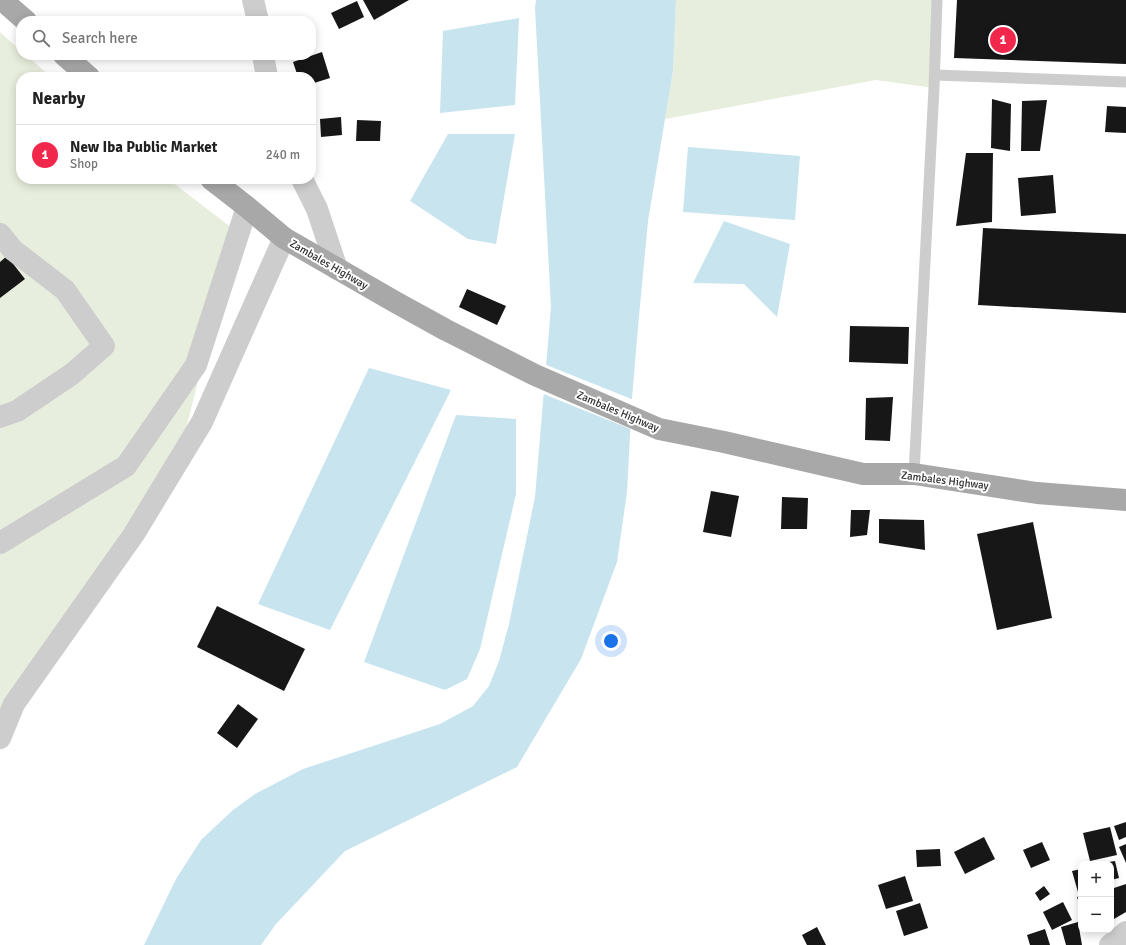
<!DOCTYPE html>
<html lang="en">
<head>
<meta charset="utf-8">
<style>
	body { margin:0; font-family:Signika,sans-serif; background:#f6f6f6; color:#222 }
	.controls { position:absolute; right:12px; bottom:12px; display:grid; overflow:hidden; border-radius:8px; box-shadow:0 2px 10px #0003 }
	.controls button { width:36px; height:36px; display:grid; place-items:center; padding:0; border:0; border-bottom:1px solid #e0e0e0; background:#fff; color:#222; font:20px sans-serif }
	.you { position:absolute; left:611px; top:641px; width:14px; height:14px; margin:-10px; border:3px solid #fff; border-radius:50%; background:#1a73e8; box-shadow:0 0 0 6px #1a73e833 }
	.badge { display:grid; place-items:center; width:26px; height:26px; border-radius:50%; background:#f1284c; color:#fff; font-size:13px; font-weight:700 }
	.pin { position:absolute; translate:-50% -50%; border:2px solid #fff; box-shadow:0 1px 4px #0006 }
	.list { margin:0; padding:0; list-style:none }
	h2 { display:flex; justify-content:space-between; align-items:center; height:52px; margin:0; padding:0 16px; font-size:17px }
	h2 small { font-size:13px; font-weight:400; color:#767676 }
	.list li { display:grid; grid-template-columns:26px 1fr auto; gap:12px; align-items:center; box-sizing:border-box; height:60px; padding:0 16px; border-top:1px solid #e0e0e0 }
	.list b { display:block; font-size:15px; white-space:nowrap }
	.list p { margin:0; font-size:13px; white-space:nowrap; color:#767676 }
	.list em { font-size:13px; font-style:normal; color:#767676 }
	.icon { flex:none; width:22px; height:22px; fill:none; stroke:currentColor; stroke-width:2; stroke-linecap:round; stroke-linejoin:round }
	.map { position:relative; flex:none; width:1126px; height:945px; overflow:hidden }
	.search { position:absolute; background:#fff; box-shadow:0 2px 10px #0003; left:16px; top:16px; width:300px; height:44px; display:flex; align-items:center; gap:10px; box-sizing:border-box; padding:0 14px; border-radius:16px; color:#767676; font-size:15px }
	.panel { position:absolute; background:#fff; box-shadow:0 2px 10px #0003; left:16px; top:72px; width:300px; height:112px; border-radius:16px }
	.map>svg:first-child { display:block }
	.green { fill:#e8eedd }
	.water { fill:#c8e4ee }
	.pier { fill:#fff }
	.building { fill:#171717 }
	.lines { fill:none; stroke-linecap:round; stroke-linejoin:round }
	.service { stroke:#cdcdcd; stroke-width:11 }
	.minor { stroke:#cdcdcd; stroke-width:22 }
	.tertiary { stroke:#cdcdcd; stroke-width:22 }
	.primary { stroke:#a8a8a8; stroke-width:22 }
	.labels { text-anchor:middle; stroke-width:4; stroke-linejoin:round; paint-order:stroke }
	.street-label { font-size:11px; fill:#303030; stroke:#fff }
</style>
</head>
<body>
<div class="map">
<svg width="1126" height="945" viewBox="0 0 1126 945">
	<rect width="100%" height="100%" fill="#fff"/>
	<path class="green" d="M676,0H937L934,88L876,80L665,119L673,71Z
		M0,32L21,51V55H26L51,77H21V179H168L236,231L184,437L0,720Z"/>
	<path class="water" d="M536,0H676L673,71L648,221L639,316L632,398L627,492L617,562L581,659L517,767L345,851L276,924L261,945H144L176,879L201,840L233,810L255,794L303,769L440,724L473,706L489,686L499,661L509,624L535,497L551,307L535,8Z
		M519,18L515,105L440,113L443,31Z
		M448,134H515L496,244L468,239L410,201Z
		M688,147L800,156L795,220L683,212Z
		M724,221L790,244L777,317L744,284L693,283Z
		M369,368L451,390L330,630L258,604Z
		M456,415L516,419V494L480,649L467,679L445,690L364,662Z"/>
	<path class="pier" d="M544,364L634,400L633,430L541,393Z"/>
	<path class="building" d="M363,0H409L374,20Z
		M957,0H1126V64L954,58Z
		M357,1L364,17L339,29L331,13Z
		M322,52L330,78L311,84V77H298L293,62Z
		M992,99L1011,104L1010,151L991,148Z
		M1047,100L1040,151H1021L1022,101Z
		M1107,106L1126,107V133L1105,132Z
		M341,117L342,135L321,137L320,119Z
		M357,120L381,121L380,141H356Z
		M966,153H993L992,222L956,226Z
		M1053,175L1056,213L1021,216L1018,178Z
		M983,228L1126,234V313L978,305Z
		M7,256L25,279L0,298V262Z
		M467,289L506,306L497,325L459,307Z
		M850,326L909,327L908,364L849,362Z
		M893,397L890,441L865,440L866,398Z
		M711,491L739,496L731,537L703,532Z
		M782,497L808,498L807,529H781Z
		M851,510H870L867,535L850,537Z
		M879,519L924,520L925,550L879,543Z
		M1033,522L1052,618L997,630L977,534Z
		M217,606L305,649L284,691L197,647Z
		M238,704L258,719L237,748L217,733Z
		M1126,822V837L1119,840L1114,826Z
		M1110,827L1117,855L1090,861L1083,833Z
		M984,837L995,859L965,874L954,852Z
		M1042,842L1050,860L1031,868L1023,850Z
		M1126,844V863L1119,847Z
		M940,849L941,866L917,867L916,850Z
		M1115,861L1119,878L1111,880V864L1103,863Z
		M1081,869V891L1078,892L1072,871Z
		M905,876L913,901L886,909L878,885Z
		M1126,884V912L1114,919L1111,910V889Z
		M1044,886L1050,894L1040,901L1035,893Z
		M1081,896V909L1077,897Z
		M1063,902L1072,920L1052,930L1043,912Z
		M920,903L928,928L904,936L896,911Z
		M1078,922L1082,945H1066L1061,927Z
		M817,927L826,945H807L802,935Z
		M1045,929L1050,945H1030L1027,935Z"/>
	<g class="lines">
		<path class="service" d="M935,75L1126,82
			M914,474L934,88L937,0"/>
		<path class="minor" d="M253,0L258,21
			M263,55L267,77
			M302,179L317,209L337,269
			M0,234L13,250L65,290L104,346L72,374L17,411L0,417
			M0,543L126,466L196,365L247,207
			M0,738L14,704L134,534L202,422L284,238"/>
		<path class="tertiary" d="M1110,945L1126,932"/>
		<path class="primary" d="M2,0L26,21
			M64,55L89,77
			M211,179L247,207L284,238L397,303L446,330L535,375L659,429L724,442L863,474H914L1037,493L1126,500"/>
	</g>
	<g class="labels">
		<g class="street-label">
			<text transform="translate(329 264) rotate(30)" y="4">Zambales Highway</text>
			<text transform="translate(618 411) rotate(23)" y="4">Zambales Highway</text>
			<text transform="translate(945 480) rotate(7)" y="4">Zambales Highway</text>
		</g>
	</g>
</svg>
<div class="controls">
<button>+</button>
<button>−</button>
</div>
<div class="you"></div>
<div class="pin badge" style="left:1003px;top:40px">1</div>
<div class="search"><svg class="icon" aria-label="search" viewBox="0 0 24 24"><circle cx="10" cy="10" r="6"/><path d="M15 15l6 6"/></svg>Search here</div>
<section class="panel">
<h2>Nearby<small></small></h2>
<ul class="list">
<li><span class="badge">1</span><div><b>New Iba Public Market</b><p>Shop</p></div><em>240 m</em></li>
</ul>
</section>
</div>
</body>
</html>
